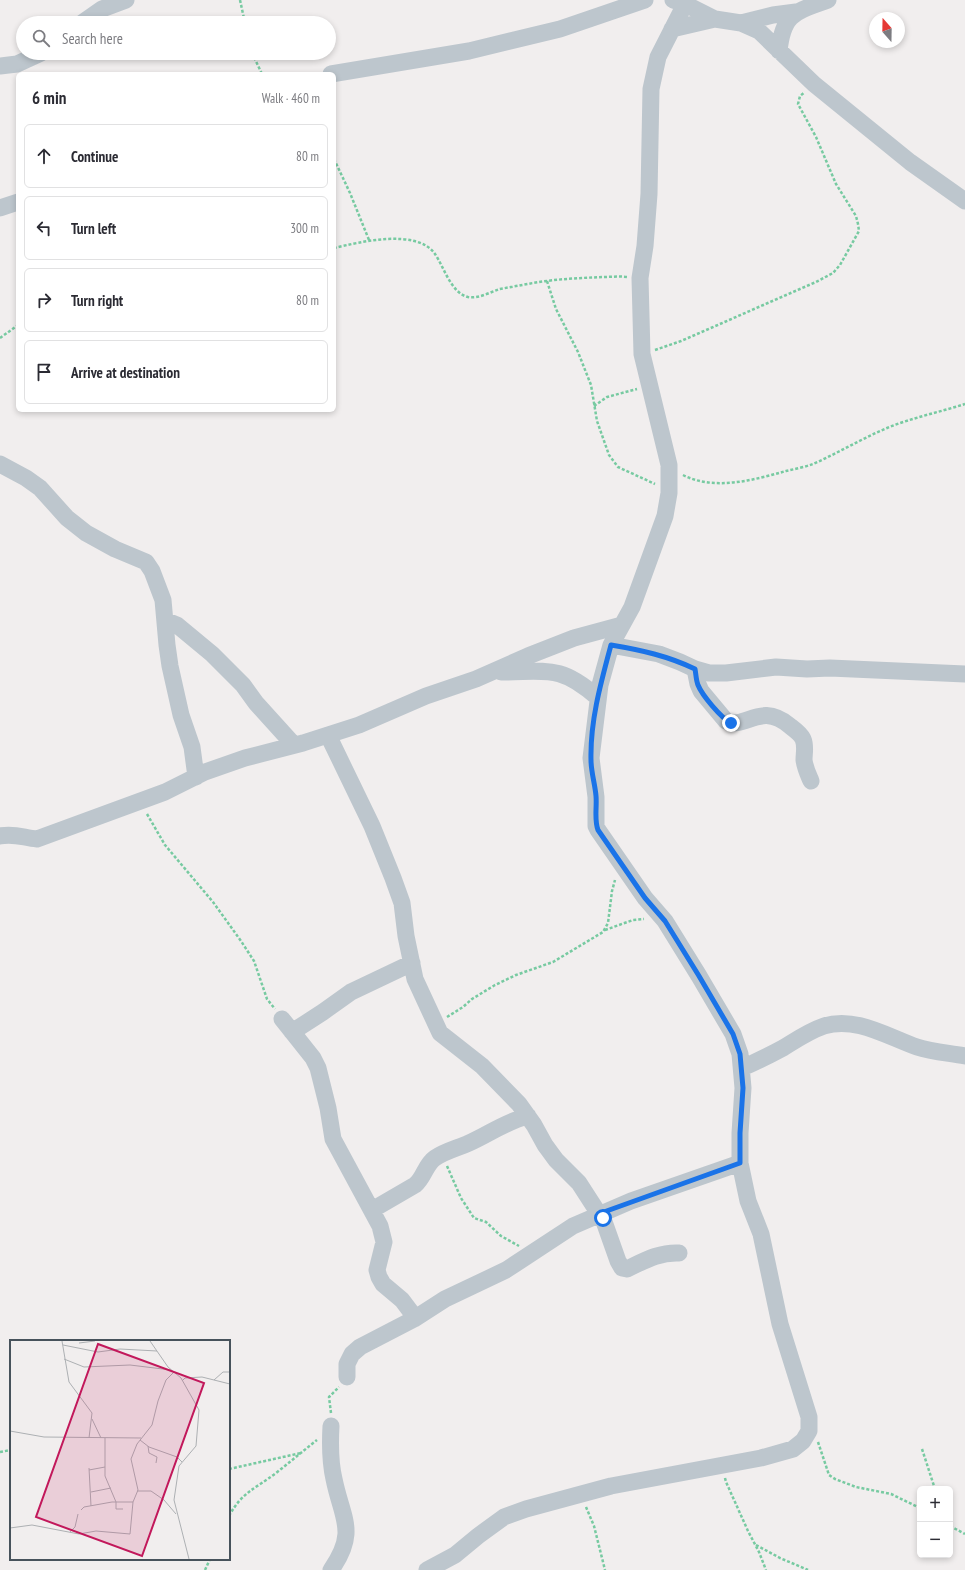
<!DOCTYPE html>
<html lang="en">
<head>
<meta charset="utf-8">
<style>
	body { margin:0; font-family:"PT Sans Narrow",sans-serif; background:#f2f2f3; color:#2b2b33 }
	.controls { position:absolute; right:12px; bottom:12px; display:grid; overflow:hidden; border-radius:6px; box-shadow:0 2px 6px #0003 }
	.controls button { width:36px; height:36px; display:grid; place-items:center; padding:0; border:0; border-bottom:1px solid #e1e1e2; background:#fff; color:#2b2b33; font:20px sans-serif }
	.compass { position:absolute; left:869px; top:12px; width:36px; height:36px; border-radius:50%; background:#fff; box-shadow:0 2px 6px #0003; rotate:340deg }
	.stop { position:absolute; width:12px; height:12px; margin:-9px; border:3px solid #1a73e8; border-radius:50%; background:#fff }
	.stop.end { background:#1a73e8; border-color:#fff; box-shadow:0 1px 4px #0008 }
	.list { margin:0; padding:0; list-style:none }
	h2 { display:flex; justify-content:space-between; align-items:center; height:52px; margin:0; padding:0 16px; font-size:17px }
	h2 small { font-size:13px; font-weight:400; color:#7c7c81 }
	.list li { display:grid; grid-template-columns:26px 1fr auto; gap:12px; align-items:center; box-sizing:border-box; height:64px; margin:0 8px 8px; padding:0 8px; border:1px solid #e1e1e2; border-radius:6px }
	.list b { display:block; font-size:15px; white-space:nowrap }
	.list em { font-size:13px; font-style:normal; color:#7c7c81 }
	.icon { flex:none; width:22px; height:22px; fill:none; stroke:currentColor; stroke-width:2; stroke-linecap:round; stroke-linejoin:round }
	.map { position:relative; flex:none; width:965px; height:1570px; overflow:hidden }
	.search { position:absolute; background:#fff; box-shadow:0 2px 6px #0003; left:16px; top:16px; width:320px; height:44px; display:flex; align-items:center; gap:10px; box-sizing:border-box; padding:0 14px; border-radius:22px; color:#7c7c81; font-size:15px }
	.panel { position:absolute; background:#fff; box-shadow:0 2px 6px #0003; left:16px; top:72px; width:320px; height:340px; border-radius:6px }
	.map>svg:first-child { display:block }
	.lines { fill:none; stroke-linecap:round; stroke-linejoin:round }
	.path { stroke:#77caa1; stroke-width:2.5; stroke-dasharray:3 2; stroke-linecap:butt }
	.minor { stroke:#bdc6cd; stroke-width:17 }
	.route { stroke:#1a73e8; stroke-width:5 }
	.inset-road { fill:none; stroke:#adb0b3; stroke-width:1 }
	.view { fill:#c2185b; fill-opacity:0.15; stroke:#c2185b; stroke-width:2 }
	.inset-edge { fill:none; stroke:#47525b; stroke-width:2 }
</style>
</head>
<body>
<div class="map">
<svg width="965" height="1570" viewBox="0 0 965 1570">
	<rect width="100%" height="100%" fill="#f1eeee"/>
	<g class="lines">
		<path class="path" d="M240,0L245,23
			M252,53L262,74
			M334,159L350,193L369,240
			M334,248C360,242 417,228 435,254C444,267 451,293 468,297C479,299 490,292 500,289C511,287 522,285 533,283C556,279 580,278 603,277C611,277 619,276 627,277
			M547,281L556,309L578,352L591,385L597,421L609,455L618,467L655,484
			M0,338L18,325
			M655,350L681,341L816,282L833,273L840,265L859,231L858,224L856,216L836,184L816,137L798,104L800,96L805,92
			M594,406L607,397L637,389
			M683,475C714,491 754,480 786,471C795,469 805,467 813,464C838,453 861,439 887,428C911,418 940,412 965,404
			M147,814L165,845L213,902L241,941L254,961L267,999L275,1009
			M605,930L633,920L644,919
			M447,1017L463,1007L472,999L495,985L516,975L553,962L603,932L608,923L612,891L615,880
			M447,1166L461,1198L474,1218L486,1222L501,1236L519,1246
			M331,1413L329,1397L339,1387
			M818,1442L829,1475L835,1479L856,1487L891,1494L920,1508
			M922,1449L935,1489
			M0,1452L11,1450
			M229,1469L301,1453
			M725,1478L726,1482L748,1531L759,1552L766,1570
			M586,1507L594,1526L605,1570
			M229,1516C242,1492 255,1489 276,1473C290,1462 303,1451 317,1440
			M950,1526L965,1534
			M756,1545L780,1558L808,1570
			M205,1570L210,1559"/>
		<path class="minor" d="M673,0L685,4L715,19L741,23L759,31L814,84L910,162L965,201
			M82,23L102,9L126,0
			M741,23L773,15L796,12
			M672,29L715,19
			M779,51C783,13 795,12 828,0
			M0,66L17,64L41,53
			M331,74L469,51L560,29L645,0
			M0,208L18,202
			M0,464L26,478L40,488L67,518L86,533L115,549L146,562L152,571L163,600L167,645L170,666L181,715L192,747L196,777
			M165,620L177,625L212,654L243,685L256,703L294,745
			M611,645L659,654L680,662L695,669L709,673H726L776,667L807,669L830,668L965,674
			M695,669L698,684L701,691L726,721C746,730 760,701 790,726C794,729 801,734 803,739C806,746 804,753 804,760C805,768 808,774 811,781
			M501,672C546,672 560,664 597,697
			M328,735L372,826L393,878L402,903L406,936L415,979L440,1033L482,1066L519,1104L534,1125L545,1145L556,1160L579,1183L599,1214
			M0,836C15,833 24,838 37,839L165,792L205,772L245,758L303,743L359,725L426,696L476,679L528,656L574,638L622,625
			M282,1019L313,1058L318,1068L328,1108L333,1139L380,1226L384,1242L377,1270L379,1277L383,1284L402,1300L411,1312L414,1319
			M292,1032L323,1012L351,992L412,963
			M742,1068C756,1062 770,1055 783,1048C796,1040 809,1031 824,1026C856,1016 888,1037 917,1047C932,1052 949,1053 965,1056
			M372,1210L415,1185C424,1178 425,1165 435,1158C445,1151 458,1148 469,1143C489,1134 507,1121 528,1116
			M601,1213L618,1261L622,1268L627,1269C644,1261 659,1252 679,1253
			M347,1377V1364L352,1354L360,1347L414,1319L445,1299L506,1270L573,1226L631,1201L740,1163
			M331,1570C358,1531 342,1519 334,1479C330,1462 330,1444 331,1426
			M427,1570L455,1555L478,1536L504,1517L526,1509L611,1486L761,1458L793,1449L803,1441L809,1431V1417L780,1324L761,1234L748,1201L740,1163V1133L743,1088L740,1054L733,1034L699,976L665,921L645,898L598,830L596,826V797L591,758L600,685L611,645L632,607L665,516L669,493V465L642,354L640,278L645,246L649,194L651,89L658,57L685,4"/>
	</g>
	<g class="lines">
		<path class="route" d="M603,1218L601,1213L740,1163V1133L743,1088L740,1054L733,1034L699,976L665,921L645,898L598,830C594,820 597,807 596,796C595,784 591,772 591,760C590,721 601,682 611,645C641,650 668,656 695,669C696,674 696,680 698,685C702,695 721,718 731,723"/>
	</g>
	<g transform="translate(10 1340)">
		<rect width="220" height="220" fill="#f1eeee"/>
		<path class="inset-road" d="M52,1L59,42L82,73L79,98M140,1L158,27L171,38L189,70L186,106L169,126L164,160L179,219M69,3L85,1M53,5L88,12L110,9L147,11M54,19L74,27L120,25L161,30M204,40L213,32H220M172,41L175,38L192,37L220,44M82,79L91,98M0,91L34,97L131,98M95,98V136L106,162M130,100L139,107L167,117L172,122M138,106L139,113L147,117L146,123M79,128L81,166M79,130L95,127M127,151H141L154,160L166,174M81,152L101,148M106,162V169H113M71,170L74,167L102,162H123M0,188L22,185L69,194L86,191L120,194L123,162L128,150L121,119L127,104L142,85L148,61L156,40L164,32M60,192L65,187L68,174"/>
		<path class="view" d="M88,4L194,43L132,216L26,177Z"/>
		<rect width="220" height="220" class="inset-edge"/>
	</g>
</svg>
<div class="controls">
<button>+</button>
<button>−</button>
</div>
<svg class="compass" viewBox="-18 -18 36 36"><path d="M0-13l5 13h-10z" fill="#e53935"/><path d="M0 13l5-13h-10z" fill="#7c7c81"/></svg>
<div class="stop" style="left:603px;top:1218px"></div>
<div class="stop end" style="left:731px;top:723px"></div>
<div class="search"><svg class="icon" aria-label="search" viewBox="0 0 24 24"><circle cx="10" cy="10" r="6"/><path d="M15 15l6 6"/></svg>Search here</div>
<section class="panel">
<h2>6 min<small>Walk · 460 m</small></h2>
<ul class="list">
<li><svg class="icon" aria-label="ahead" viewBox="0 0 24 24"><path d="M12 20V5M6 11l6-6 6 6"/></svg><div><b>Continue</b></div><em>80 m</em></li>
<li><svg class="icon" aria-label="left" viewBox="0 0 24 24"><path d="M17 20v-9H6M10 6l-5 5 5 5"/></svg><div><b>Turn left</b></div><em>300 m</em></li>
<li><svg class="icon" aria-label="right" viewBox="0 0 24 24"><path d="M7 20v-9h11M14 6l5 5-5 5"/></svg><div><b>Turn right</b></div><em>80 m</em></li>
<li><svg class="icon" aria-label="arrive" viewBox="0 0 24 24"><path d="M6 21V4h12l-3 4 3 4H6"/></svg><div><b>Arrive at destination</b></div></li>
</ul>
</section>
</div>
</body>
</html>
